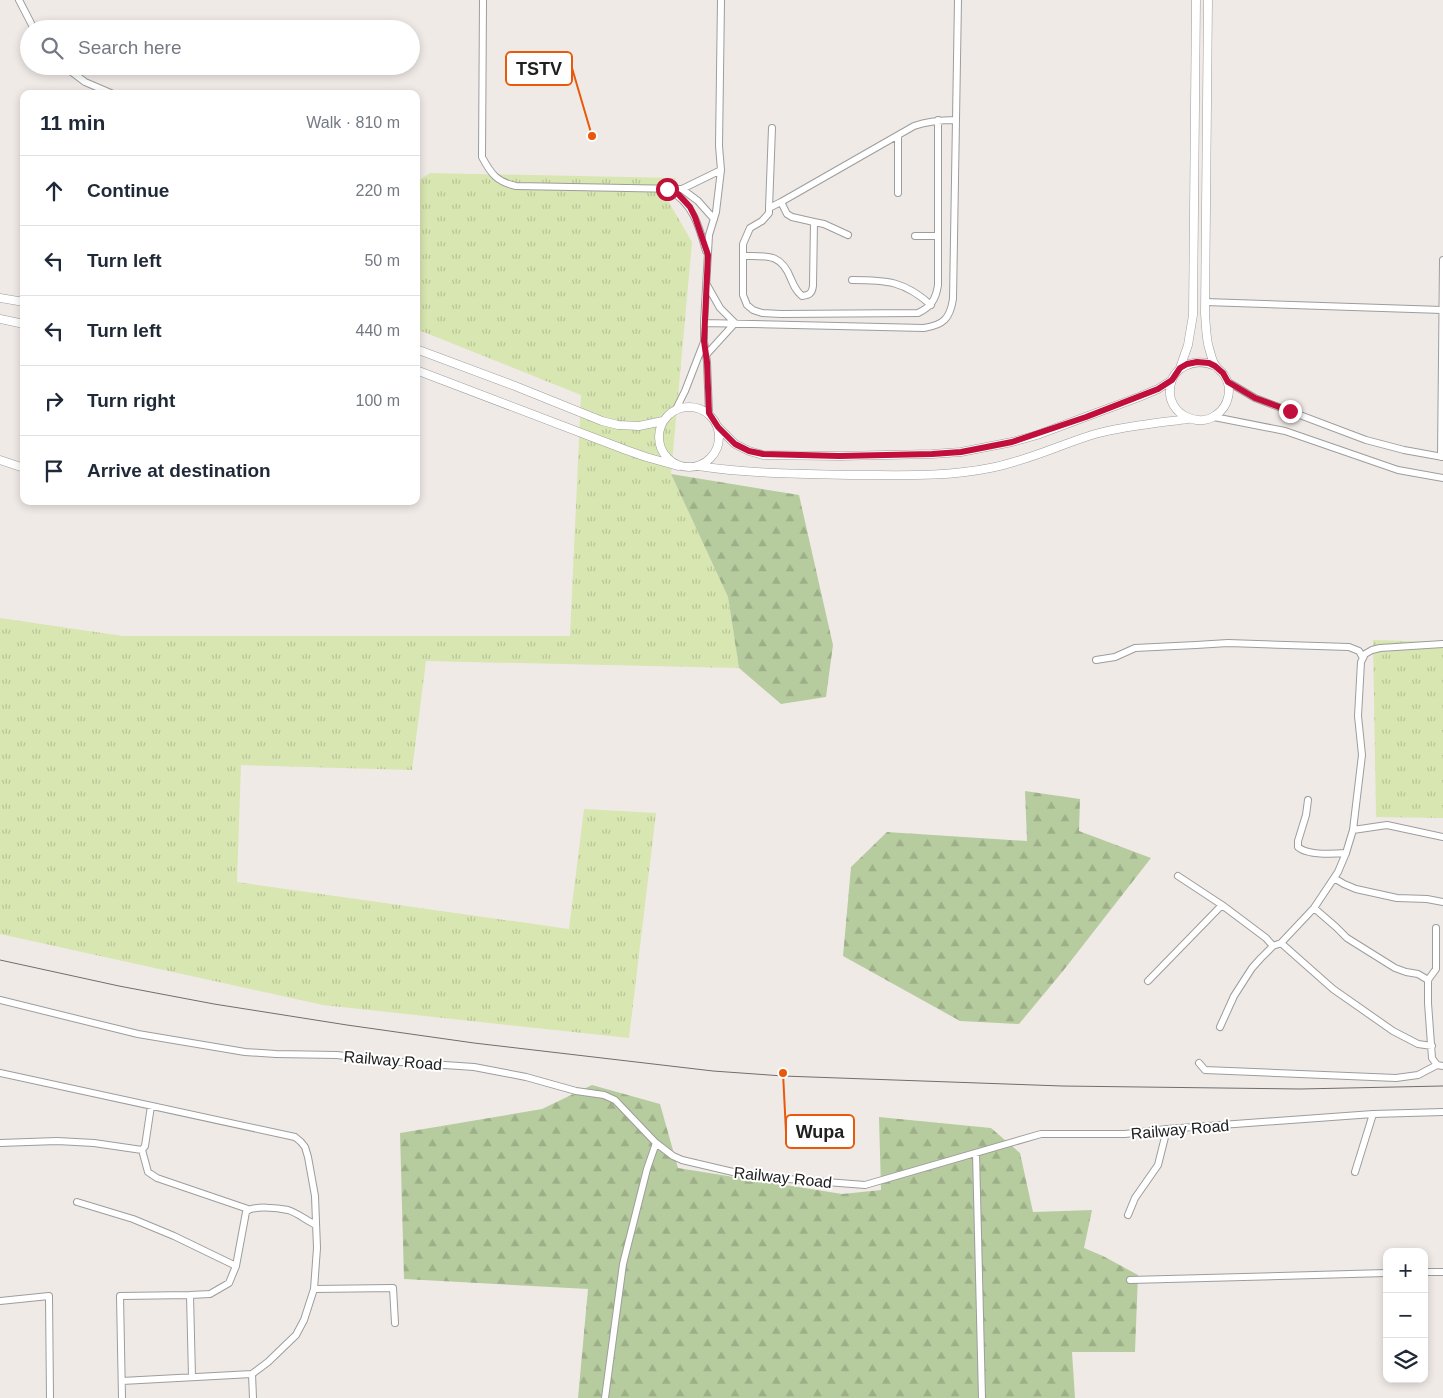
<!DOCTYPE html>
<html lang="en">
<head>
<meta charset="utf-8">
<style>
	body { margin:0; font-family:Helvetica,sans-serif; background:#f6f6f7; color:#1f2937 }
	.controls { position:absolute; right:15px; bottom:15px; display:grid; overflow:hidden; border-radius:10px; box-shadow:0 2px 8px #0003 }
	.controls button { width:45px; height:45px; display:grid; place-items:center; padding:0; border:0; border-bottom:1px solid #e0e1e3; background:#fff; color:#1f2937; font:25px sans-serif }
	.stop { position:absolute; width:15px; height:15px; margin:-11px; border:4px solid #c10e3b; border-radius:50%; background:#fff }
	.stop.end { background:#c10e3b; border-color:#fff; box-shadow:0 1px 5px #0008 }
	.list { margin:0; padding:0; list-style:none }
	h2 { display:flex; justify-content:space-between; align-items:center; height:65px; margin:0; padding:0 20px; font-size:21px }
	h2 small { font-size:16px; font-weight:400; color:#747a83 }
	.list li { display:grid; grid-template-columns:32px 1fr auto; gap:15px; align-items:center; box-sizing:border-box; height:70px; padding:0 20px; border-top:1px solid #e0e1e3 }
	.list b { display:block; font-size:19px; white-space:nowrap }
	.list em { font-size:16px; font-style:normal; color:#747a83 }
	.icon { flex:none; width:28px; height:28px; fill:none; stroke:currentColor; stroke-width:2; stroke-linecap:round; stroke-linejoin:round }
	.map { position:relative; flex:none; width:1443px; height:1398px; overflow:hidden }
	.search { position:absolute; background:#fff; box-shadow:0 2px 8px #0003; left:20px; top:20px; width:400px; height:55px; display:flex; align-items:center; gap:12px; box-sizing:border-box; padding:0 18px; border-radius:28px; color:#747a83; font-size:19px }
	.panel { position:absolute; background:#fff; box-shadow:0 2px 8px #0003; left:20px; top:90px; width:400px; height:415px; border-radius:10px }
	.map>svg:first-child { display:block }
	.grass { fill:url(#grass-tufts) }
	.forest { fill:url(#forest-firs) }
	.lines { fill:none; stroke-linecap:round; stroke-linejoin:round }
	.minor-casing { stroke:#9d9d9d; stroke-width:8 }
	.tertiary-casing { stroke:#9d9d9d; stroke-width:9 }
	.minor { stroke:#fff; stroke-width:6 }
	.tertiary { stroke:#fff; stroke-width:8 }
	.tram { stroke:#6e6e6e; stroke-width:1 }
	.route { stroke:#c10e3b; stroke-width:6 }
	.labels { text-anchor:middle; stroke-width:4; stroke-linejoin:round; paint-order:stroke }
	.street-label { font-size:16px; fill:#202020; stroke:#fff }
	.leader { fill:none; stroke:#e8590c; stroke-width:2 }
	.callout-dot { fill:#e8590c; stroke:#fff; stroke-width:2 }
	.callout { fill:#fff; stroke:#e8590c; stroke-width:2 }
	.callout-label { font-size:18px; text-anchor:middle; font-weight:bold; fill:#202020 }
</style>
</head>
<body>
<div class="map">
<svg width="1443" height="1398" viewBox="0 0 1443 1398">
	<defs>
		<pattern id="grass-tufts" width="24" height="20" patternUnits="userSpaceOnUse" patternTransform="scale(1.25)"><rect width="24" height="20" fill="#d8e6b1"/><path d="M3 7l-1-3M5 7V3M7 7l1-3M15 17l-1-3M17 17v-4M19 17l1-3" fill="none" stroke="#b9c598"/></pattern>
		<pattern id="forest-firs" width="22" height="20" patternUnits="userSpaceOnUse" patternTransform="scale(1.25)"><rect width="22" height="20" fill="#b7cc9e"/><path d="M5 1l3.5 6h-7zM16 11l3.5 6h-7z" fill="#9daf88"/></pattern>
	</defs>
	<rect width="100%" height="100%" fill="#f0eae7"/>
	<path class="grass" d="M430,173L676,178L667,199L692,242L671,474L728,597L739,668L426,661L412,770L241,765L237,882L569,929L584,809L656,813L629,1038L323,1005L0,934V618L123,636H570L581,395L416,329V182Z
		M1373,640L1443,642V818L1376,817Z"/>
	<path class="forest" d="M671,474L799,495L833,645L826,697L781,704L739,668L728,597Z
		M1025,791L1080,799L1079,831L1151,858L1063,971L1019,1024L960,1021L843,956L851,867L887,832L1027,841Z
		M592,1085L660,1104L678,1168L842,1194L881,1190L879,1117L991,1128L1020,1153L1033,1212L1092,1210L1084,1248L1103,1256L1138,1275L1135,1352H1072L1075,1398H578L588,1289L404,1279L400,1133L542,1109Z"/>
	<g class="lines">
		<g class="minor-casing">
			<path id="minor" d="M19,0L34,29
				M483,0L482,157C491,174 497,182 516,186L682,189L721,170
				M64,66L85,82L113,94
				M938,120V285C936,299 931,307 918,313L781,314L762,313L753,310L747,305L743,295V244L750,228L762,221L769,213V208L781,202L914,126C928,121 941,120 956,120
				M898,136V193
				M682,189L698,201L714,219
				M669,190C693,203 699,226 706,251
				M781,202L787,214L792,217L814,222
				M769,208L772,128
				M915,236H938
				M743,256C767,256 781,253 791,279C794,286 796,291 802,296C809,295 812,294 813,286L814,222L824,224L848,235
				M852,280C887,280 904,281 931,305
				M1205,302L1442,310
				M704,323L924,328C944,325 950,318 953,299L958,0
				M706,355L735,323L720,308L707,285
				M1228,382L1255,398L1366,440L1404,450L1443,457
				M676,409L685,391L704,342
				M709,413L707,362L704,341V323L709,235L716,212L721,170L719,146L721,0
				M1214,417L1285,431L1398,470L1443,478
				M1441,457L1443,260
				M1096,660L1115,657L1135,648L1196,645L1228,643L1349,647L1359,651L1363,658
				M1308,800L1306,815L1298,841V847C1308,856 1334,854 1346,853
				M1353,830L1387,825L1443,837
				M1178,876L1222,905L1266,938L1273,946
				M1334,878L1344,884L1356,889L1397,898L1427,899L1443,902
				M1314,908L1336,927L1347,938L1395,968L1406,972L1418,974L1428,980
				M1436,928V969L1428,980V1003L1432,1058L1437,1065
				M1281,943L1333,989L1393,1031L1418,1044L1432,1046
				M1148,981L1222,905
				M0,1000L138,1034L245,1052L276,1054L337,1055L386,1061L474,1067L526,1077L576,1091L604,1095L615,1100L656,1143L673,1156L682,1160L750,1176L865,1185L1041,1134H1125L1167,1129L1373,1114L1443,1112
				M1220,1027L1234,996L1252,968L1261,958L1273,946L1281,943L1314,908L1338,872L1346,853L1353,830L1362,755L1358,716L1361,662L1365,654L1372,650L1380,648L1443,644
				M1199,1063L1205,1070L1396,1078L1418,1075L1437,1065L1443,1066
				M0,1073L295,1137L301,1142L305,1147L308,1157L315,1196L317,1248L314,1289L304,1320L296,1335L268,1362L252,1374L253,1398
				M151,1106L145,1146L142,1150L148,1172L157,1178L248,1209
				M0,1143L57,1141L94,1143L142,1150
				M976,1153L982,1398
				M1355,1172L1373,1114
				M77,1202L133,1219L174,1236L236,1266
				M1128,1215L1135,1198L1158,1165L1167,1129
				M1424,1272H1443
				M1130,1280L1387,1273
				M314,1289L393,1288L395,1323
				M190,1295L192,1377
				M0,1301L49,1296L50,1398
				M122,1381L252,1374
				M122,1398L120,1296L190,1295L210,1294L229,1283L236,1266L246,1212C252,1205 279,1208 288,1210C298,1213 307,1221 316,1225
				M605,1398L623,1264L647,1169L656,1143"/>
		</g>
		<g class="tertiary-casing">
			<path id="tertiary" d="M1208,0L1205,314C1206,325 1206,338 1209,348C1211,354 1212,362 1216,366C1218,370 1222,371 1224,375C1233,388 1229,406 1216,415C1198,429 1168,413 1170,390C1171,366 1196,357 1215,366
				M0,298L24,302
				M0,319L24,324
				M416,349L515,386L602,421L618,425L639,426L663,421
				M1180,368L1188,345L1193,315L1196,0
				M416,370L626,450L646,457L678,466
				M659 437a30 30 0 1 1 60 0a30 30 0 1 1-60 0Z
				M718,427L735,444L749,451L763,455L839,456L932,454L961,452L1012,442L1037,435L1139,397L1158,389L1172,380
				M0,460L24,468
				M698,466C751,474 804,474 857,475C902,475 946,477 990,468C1027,461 1059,445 1095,434C1125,426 1157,423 1188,419"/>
		</g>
		<use href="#minor" class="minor"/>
		<use href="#tertiary" class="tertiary"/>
		<path class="tram" d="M0,960L119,986L214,1004L347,1025L474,1043L713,1071L783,1076L1062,1086L1300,1089L1443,1086"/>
	</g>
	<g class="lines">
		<path class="route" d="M667,189L678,194L690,207L695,217L708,255L704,341L707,362L709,413L718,427L735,444L749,451L763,454L839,456L932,454L961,452L1012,442L1086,417L1158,389L1172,380L1180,368L1187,364L1197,362L1209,363L1215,366L1223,373L1228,382L1255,398L1290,411"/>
	</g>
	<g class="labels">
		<g class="street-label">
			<text transform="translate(393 1060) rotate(5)" y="6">Railway Road</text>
			<text transform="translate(1180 1129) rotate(-5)" y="6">Railway Road</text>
			<text transform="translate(783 1177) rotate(6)" y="6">Railway Road</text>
		</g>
	</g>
	<path class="leader" d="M592 136L572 68M783 1073L786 1132"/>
	<g class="callout-dot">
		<circle cx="592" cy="136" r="5"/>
		<circle cx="783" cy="1073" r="5"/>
	</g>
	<g class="callout">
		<rect x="506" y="52" width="66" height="33" rx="5"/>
		<rect x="786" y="1115" width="68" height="33" rx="5"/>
	</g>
	<g class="callout-label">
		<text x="539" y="75">TSTV</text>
		<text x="820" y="1138">Wupa</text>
	</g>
</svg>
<div class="controls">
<button>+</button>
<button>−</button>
<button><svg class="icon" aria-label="layers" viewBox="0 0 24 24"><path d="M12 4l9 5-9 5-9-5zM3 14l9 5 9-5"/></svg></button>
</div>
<div class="stop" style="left:667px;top:189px"></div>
<div class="stop end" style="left:1290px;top:411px"></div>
<div class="search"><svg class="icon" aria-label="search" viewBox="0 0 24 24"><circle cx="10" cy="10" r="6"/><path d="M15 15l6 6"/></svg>Search here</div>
<section class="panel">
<h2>11 min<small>Walk · 810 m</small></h2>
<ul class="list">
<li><svg class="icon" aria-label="ahead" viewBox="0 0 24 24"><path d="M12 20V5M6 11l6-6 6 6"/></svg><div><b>Continue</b></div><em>220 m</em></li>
<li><svg class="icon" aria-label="left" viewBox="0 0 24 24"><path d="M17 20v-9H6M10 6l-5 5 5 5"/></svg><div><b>Turn left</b></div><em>50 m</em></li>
<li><svg class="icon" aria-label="left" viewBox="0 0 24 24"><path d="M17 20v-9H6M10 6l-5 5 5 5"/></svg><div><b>Turn left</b></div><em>440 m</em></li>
<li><svg class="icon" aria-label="right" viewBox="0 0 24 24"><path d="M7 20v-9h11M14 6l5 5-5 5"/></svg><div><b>Turn right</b></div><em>100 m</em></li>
<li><svg class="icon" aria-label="arrive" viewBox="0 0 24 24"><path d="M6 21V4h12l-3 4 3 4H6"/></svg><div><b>Arrive at destination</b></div></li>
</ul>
</section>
</div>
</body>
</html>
